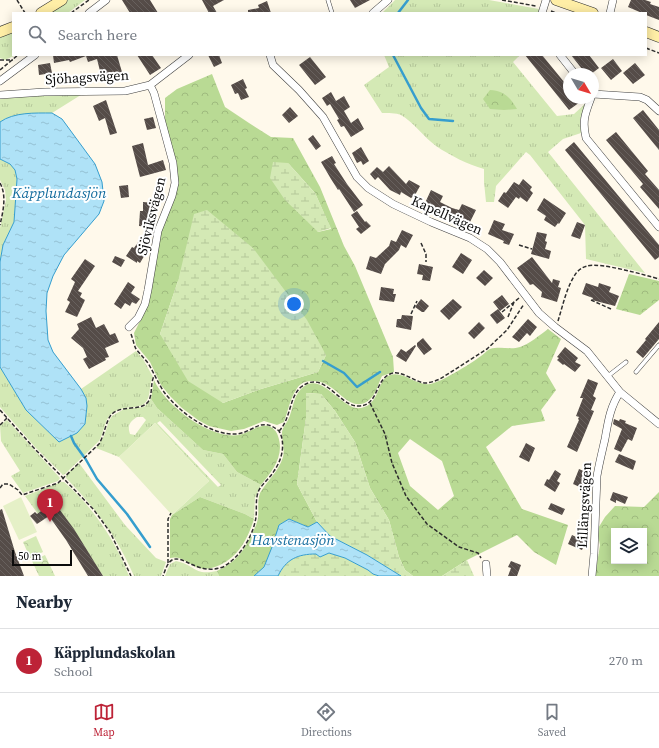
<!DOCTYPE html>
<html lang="en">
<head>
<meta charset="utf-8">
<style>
	body { margin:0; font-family:"Source Serif 4",serif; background:#f2f2f3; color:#1f2937 }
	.controls { position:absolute; right:12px; bottom:12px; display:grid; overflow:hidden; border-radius:0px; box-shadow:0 2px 10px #0003 }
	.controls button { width:36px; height:36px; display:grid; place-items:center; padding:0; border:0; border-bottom:1px solid #e0e1e3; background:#fff; color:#1f2937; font:20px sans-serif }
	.compass { position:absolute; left:563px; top:68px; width:36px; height:36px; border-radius:50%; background:#fff; box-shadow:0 2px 10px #0003; rotate:128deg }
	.scale { position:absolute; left:12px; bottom:10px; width:60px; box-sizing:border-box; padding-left:4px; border:2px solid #0c0c0c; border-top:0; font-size:11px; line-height:14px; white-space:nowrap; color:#0c0c0c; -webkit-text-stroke:3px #fff; paint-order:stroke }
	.you { position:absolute; left:294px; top:304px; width:14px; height:14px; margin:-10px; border:3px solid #fff; border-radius:50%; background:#1a73e8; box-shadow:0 0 0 6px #1a73e833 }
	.badge { display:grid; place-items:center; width:26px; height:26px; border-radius:50%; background:#bd2337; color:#fff; font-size:13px; font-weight:700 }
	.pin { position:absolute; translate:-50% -33px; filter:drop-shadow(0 1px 2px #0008) }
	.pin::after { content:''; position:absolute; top:21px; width:14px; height:12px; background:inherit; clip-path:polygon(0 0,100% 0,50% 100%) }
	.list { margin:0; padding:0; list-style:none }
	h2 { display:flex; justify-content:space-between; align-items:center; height:52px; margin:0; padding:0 16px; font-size:17px }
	h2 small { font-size:13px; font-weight:400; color:#747a83 }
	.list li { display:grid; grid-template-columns:26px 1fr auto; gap:12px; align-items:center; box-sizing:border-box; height:64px; padding:0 16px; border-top:1px solid #e0e1e3 }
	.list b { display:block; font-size:15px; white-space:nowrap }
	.list p { margin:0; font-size:13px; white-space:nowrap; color:#747a83 }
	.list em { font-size:13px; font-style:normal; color:#747a83 }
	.icon { flex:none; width:22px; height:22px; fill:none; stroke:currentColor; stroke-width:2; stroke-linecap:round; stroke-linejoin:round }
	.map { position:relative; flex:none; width:659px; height:576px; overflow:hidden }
	.search { position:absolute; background:#fff; box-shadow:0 2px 10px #0003; left:12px; right:12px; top:12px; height:44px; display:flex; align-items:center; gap:10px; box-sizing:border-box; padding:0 14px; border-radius:0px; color:#747a83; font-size:15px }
	.sheet { height:116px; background:#fff }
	nav { display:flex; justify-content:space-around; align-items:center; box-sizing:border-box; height:56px; border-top:1px solid #e0e1e3; background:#fff; font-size:11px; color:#747a83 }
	nav a { display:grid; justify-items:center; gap:2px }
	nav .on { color:#bd2337 }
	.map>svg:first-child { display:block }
	.grass { fill:url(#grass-tufts); fill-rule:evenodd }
	.forest { fill:url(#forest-crowns); fill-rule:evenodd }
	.wetland { fill:url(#wetland-marsh) }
	.park { fill:url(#park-crowns) }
	.pitch { fill:#e5f0c7 }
	.water { fill:url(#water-ripples); stroke:#369ece }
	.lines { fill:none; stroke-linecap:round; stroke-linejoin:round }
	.stream { stroke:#369ece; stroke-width:2.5 }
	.building { fill:url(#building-back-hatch) }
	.lane-casing { stroke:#3f3f3f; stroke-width:4.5 }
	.street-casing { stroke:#3f3f3f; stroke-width:8 }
	.secondary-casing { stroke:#2e2e2e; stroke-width:11 }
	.path { stroke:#2e2e2e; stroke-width:1.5; stroke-dasharray:4 2; stroke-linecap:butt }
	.lane { stroke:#fff; stroke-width:3.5 }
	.street { stroke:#fff; stroke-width:7 }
	.secondary { stroke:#ffeea6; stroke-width:10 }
	.labels { text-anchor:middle; stroke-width:4; stroke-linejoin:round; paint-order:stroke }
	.street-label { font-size:14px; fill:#0c0c0c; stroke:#fff }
	.water-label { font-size:15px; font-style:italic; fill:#156d9e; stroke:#fff }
</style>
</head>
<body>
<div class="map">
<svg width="659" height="576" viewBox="0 0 659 576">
	<defs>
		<pattern id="grass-tufts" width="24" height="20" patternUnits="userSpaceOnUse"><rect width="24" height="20" fill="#d4e9b5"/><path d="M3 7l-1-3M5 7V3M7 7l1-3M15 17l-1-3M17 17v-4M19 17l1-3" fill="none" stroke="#b5c79a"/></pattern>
		<pattern id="forest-crowns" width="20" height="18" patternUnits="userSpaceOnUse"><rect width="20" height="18" fill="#b9da94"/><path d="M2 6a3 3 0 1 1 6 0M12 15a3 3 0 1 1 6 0" fill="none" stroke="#9eba7e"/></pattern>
		<pattern id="wetland-marsh" width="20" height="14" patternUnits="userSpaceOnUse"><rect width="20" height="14" fill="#d4e9b5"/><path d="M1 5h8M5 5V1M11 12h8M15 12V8" fill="none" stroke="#b5c79a"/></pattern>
		<pattern id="park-crowns" width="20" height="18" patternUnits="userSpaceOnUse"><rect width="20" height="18" fill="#d4e9b5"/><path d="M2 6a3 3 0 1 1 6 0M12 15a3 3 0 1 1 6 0" fill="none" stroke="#b5c79a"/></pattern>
		<pattern id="water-ripples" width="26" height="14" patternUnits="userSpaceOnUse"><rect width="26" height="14" fill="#afe2f7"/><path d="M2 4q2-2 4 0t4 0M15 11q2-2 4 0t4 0" fill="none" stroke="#95c1d3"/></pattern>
		<pattern id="building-back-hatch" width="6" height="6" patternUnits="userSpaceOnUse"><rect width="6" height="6" fill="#554c48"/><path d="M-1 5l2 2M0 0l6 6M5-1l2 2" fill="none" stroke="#68615e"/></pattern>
	</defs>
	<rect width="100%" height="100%" fill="#fff9eb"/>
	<path class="grass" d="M68,0H85L68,13H48Z
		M395,0H489L539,9V13H382Z
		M13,31V55H16L5,60L0,58V36Z
		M384,55H520L513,62L557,116L574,114L586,103L580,120L581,133L563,139L548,152L645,273L586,259L585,225L530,155L526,152L496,186L494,202H486L484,182V169C467,164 451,156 436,146C425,138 412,121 401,115C396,113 388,113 382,113L364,85L389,67Z
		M84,93L52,113H37L5,119L0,122V99L49,94Z
		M0,159L10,164L15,170L17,179L14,222L3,245L0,262V228L6,200L5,190L0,180Z
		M136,351L143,359L153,377C148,385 152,396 145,403C138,410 121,404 110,415C104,422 104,433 99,441L65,474L63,475L35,447L0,407V367L26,410L59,442L85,424C87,409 89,403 81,389Z
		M151,399L157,408L203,450L223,454L237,472L261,485L255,498L254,519L245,514L200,497L172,515L209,481L155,423L119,457L96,448L104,436L109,421L112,416L124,409L144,407ZM137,417H143L146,420L135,435L130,434C127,425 130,422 137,417ZM160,421L221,485L218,487L157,423Z
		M7,420L60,478L58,481L23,493L11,476L20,471L1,441L0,425Z
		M79,463L125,525L156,558L166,562L161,576H134C116,535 97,510 66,478V475Z
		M61,482H64C93,507 115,540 129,576H103L54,502L38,514L25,496Z
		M176,561C196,565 193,576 217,571L219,576H165L170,564Z"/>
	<path class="forest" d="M212,74L225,107L249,123L271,137L293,138L320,187L344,246L355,266L393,357L394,372L382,376C378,384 376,395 369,400C354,413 341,393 329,386C324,382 318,381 311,381C305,381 299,384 296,390C290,399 288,411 284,422L277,425L264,421L244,429L231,431L209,426L198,420L182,408L170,396L161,385L150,362L136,345L134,333L144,313L162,228L176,191L165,126V98L177,89ZM288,163L315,193L331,229L318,232ZM178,281L326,355L318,372L261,389L223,403L160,334Z
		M490,90C503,90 511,98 517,109L504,110L490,109L483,99Z
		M629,274L659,281V300L640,315L616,309Z
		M548,329L561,339L546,373L556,390L541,410L545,421L512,426L486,447L522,509L568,525L556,565L534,552L517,535L467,560L442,576H413L405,570L399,557L389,520L370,488L355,442L335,411L321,394L306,393V418L297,484L317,522L308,527L289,519L279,525C275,539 269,569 254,576C249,576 226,576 219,576L217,571C235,562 242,554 251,536C254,530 257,524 258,518C259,509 257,501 260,493C267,481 279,471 283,457C285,449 282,441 282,433C282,428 286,424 288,420C293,410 293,397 301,389C321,368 341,411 361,408C381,404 376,380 390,375C404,371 416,386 430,384C442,382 470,364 481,356C484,354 487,350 490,349C500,346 511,350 520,347C528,345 541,334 548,329ZM410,439L442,461L454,496L438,510L410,486L398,453Z
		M154,380C165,405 210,440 239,435C248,433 259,424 268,426C273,427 277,432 278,436C285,456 272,471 261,485L237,472L223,454L203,450L157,408L151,399Z
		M659,492V576H595L600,545L597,530L605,517L615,506L644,507ZM614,531H644V561H614Z
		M200,497L245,514L254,519C248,538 239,556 220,565C213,568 206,570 199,568C188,564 182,555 170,558V519L172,515Z"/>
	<path class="wetland" d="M273,162L288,163L315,193L331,228L318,232L285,200L270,178Z
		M207,210L253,248L307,320L326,355L318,372L261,389L223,403L188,381L160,334L178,281L194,214Z
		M306,393L321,394L335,411L355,442L370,488L389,520L399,557L405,570L413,576H401L367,555L330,536L317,522L297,484L306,418Z
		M329,553L345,558L368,570L373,574L379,576H278C286,559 298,554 316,554L320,557Z
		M467,560L474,576H442Z"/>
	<path class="park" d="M36,536L43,552L30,558L23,542Z
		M45,555L55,576H39L32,561Z"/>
	<path class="pitch" d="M155,423L209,481L172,515L119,457Z
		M21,497L37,532L19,540L3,506Z"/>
	<path class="water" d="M52,113L62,119L95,164L102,182L104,201L99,214L64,255L53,276L47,293L46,311L48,340L53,352L81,389L86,398L87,406L85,424L77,433L59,442L26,410L0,367V262L3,245L14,222L17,179L15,170L10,164L0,159V122C14,112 35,113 52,113Z
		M289,519L308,527L317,522L330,536L367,555L401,576H379L373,574L368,570L345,558L329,553L320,557L316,554C298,554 286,559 278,576H254L264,567L272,547L279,525Z"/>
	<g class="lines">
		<path class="stream" d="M398,13L408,0
			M393,55L421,108L429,119L453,121
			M323,361L344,373L357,387L380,372
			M71,436L74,443L84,457
			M85,458L97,479L127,514L150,547"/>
	</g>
	<path class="building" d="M122,0H150L158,13H130Z
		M202,0H224L213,6L217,13H209Z
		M350,0H370L355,8Z
		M631,0H645L651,2L650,4L659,7V20L646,15V13H642L628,7Z
		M267,1L271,13H248V10L259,8L258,5Z
		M53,55H117L122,72L102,79L97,59L88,62L86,56L70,62L69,60L54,63Z
		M137,55H152L161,68L150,75Z
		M208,55H219L222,63L214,67Z
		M525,55H542L569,88V98H577L580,102L569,110Z
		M571,55H589L599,68L591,74H586Z
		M310,57L326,77L315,85L299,65Z
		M613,59L622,71L611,80L601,68Z
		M50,63L52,73L39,75L38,65Z
		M635,63L645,75L633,84L623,73Z
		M243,79L247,88L245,89L249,97L241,100L238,93L235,94L231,85Z
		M331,92L336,101L344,96L350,107L344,111L351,123L358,118L364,129L351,137L344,126L341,127L337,120L339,119L330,104L327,106L322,98Z
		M106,100L117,133L110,135L105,118L99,121L93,106Z
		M290,107L298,116L289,123L282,115Z
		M643,110L659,130V150L633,118Z
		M153,117L156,128L147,130L144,119Z
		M616,132L648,171L645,174L659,190V209L640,187L643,184L606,140Z
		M313,135L321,146L316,150L308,139Z
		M574,142L659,245V257L655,260L565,150Z
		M143,143L148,165L163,160L166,170L140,177L132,146Z
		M361,147L369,161L363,165L361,161L357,163L352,153Z
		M332,156L336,163L334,164L347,184L363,205L354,212L339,189L338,190L331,179L321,162Z
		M389,166L406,184L409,180L420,186L415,195L411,198L401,192L400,195L390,190L378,177L375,180L370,174L377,167L383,172Z
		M523,179L532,187L530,190L533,193L527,202L520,197L519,199L516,197L508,208L498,201L504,192L506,193L514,182L519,185Z
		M128,185L129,197L121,198L119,186Z
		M431,190L443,196L440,202L452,208L459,210L462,204L476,210L470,222L457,216L455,218L444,214L437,210V209L425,203Z
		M544,198L566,213L559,224L558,223L555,227L544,220L546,216L537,210Z
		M143,202L154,203L152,224H151L150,227L139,226L140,211H143Z
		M357,211L365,222L366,221L371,226L361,234L356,229L359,227L351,215Z
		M494,220L505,224L502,230L514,234L509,245L503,243L504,241L488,234Z
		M577,222L585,225L580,239L571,236Z
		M402,230L413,235L406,248L401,245L399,250L385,264L381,274L366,269L370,256L376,258L389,246L391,240L396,242Z
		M537,232L547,234L545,241L547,242L545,249L551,251L549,259L531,254Z
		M139,241L144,244L142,247L145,249L143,251L146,253L140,263L137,261V263L126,256L132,247L134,248Z
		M461,253L472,260L463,274L452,267Z
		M115,256L125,260L121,267L112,262Z
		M532,257L552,283L553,279L560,281L558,287L561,288L557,302L541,297L542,292L533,284L530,285L517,268Z
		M85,259L95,266L78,291L82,293L80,297L85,300L77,317L65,312L70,302L67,300L75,282L71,279Z
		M419,264L433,267L430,281L422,280L423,275L417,274Z
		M484,270L493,278L485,286L476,278Z
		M128,282L135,287L131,293L140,299L136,304L132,302L130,306L125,303L121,309L114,304Z
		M586,283L598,287L599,283L611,287L609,292L619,296L615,306L592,300L593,298L582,294Z
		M381,287L394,289L393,294H396L394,302L379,300Z
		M502,295L509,304L500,311L493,302Z
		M421,299L429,306L424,312H422L415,307Z
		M453,299L462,307L449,320L440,311Z
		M498,309L505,318L497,324L490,315Z
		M402,315L413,316L411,330L396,327L397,319H401Z
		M91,317L96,328L104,324L110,335L115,333L119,342L105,348L109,357L105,358L106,360L89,369L83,359L87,357L83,348L71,338L79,329L77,324Z
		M528,319L537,327L530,336L527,333L519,342L512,337Z
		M479,322L485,328L474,339L468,333Z
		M659,322V339L643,358L636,352L646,340L645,339Z
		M423,338L432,349L424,355L417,346V343Z
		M415,345L416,346L406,362L396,356L401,349L406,352Z
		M565,347L578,358L575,362L581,365L575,372L564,364L563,365L557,360L559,358L557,357Z
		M588,379L598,383L593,396L596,398L591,410L594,411L577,452L567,447L579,420L578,419L579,417L576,416L583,398H580Z
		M614,419L619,421L620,419L626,421L625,423L637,428L632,441L628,439L621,452L614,449L622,429L613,424Z
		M526,443L535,448L529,462L519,457Z
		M619,454L636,461L633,470L615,462Z
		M579,469L588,473L582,488L573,484Z
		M555,470L561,474L557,481L560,483L555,492L544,485L547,479L549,480Z
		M613,492L628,497L625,504L616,500V503L610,500Z
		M54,502L74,529L103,576H88L66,540L49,516L37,524L30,516L35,512L37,514Z
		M551,503L565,509L562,515L548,509Z
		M2,509L15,552L24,576H0V510Z
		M578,532L584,534L583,536L587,538L582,550L568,544L572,535L576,537Z
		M511,561L521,565L517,576H508L511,568L508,567Z"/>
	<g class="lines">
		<g class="lane-casing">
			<path id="lane" d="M328,0L332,13
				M636,372L659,345
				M608,376L626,362"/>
		</g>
		<g class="street-casing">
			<path id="street" d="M89,13L106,0
				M373,13L388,0
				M542,13L546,0
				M610,13L613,0
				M270,55L273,65L299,90L323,117L357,177L368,188L393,204L431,222L470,238L487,249L500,262L539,313L555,327L587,351L620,392L659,424
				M560,55L575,74
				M0,81L35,55
				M593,94L640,97L647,100L659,111
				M0,95L44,92L125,91L150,85L189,55
				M591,98C585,114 582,121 586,138L659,227
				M129,327L138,318L145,304L148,290L158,231L172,196L175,183L173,163L154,93L150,85
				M486,564L487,576
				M592,576L594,554L597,476C599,464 602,452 605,439C608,422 610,407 620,392"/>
		</g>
		<g class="secondary-casing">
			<path id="secondary" d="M556,0L593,13
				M41,13L62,0
				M0,32L13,27
				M646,32L659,37"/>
		</g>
		<path class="path" d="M17,0L25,13
			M502,0L536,6
			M551,11L556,13
			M71,13L89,0
			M646,48L659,53
			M0,60H13
			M0,70L18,55
			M0,183C7,196 3,211 0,225
			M421,243L426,254V262
			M519,245L532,249
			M591,300L611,309
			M502,312L519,298
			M411,314L417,301
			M508,317L514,302
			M558,321C563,305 567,285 577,272C580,269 583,267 587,266C600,262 645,275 659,279
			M131,334C133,339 134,345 136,349C140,354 144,358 148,363C154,373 158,383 164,392C179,412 211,436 237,434C254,432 261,416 279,431C286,443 282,460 274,471C270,478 263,483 259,490C255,498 257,509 256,517C253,537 240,557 223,567C198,576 183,554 172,560C167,563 165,571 163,576
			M370,403L385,434L392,463L406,496L427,524L459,547L478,553L481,558
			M0,410L33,447L94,510L110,532L131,576
			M0,425L7,418
			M279,431C291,419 289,397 301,387C324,369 338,405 357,406C379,407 374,381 390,374C401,369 414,382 425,383C430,383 435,381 440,379L487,349L507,330L524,304
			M0,488L3,484H9L18,490L22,495L58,483L99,444C104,436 106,421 111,415C121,404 140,412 148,402C153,395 150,384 154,376
			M168,563V519L171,513"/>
		<use href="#lane" class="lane"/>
		<use href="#street" class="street"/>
		<use href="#secondary" class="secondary"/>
	</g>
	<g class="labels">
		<g class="street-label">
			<text transform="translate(87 77) rotate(-3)" y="5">Sjöhagsvägen</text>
			<text transform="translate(447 215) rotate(24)" y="5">Kapellvägen</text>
			<text transform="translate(151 216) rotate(-76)" y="5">Sjöviksvägen</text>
			<text transform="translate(584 505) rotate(-87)" y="5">Lillängsvägen</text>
		</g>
		<g class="water-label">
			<text x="59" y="198">Käpplundasjön</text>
			<text x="293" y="545">Havstenasjön</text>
		</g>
	</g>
</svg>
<div class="controls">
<button><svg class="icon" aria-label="layers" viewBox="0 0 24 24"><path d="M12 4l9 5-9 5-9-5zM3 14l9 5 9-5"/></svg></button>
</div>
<svg class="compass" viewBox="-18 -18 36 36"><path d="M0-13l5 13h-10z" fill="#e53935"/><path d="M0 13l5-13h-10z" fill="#747a83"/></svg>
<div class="scale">50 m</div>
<div class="you"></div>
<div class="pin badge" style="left:50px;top:522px">1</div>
<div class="search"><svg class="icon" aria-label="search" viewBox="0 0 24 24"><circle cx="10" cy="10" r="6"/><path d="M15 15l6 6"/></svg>Search here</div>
</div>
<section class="sheet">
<h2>Nearby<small></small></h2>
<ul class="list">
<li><span class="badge">1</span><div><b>Käpplundaskolan</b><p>School</p></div><em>270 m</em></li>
</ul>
</section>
<nav>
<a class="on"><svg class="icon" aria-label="map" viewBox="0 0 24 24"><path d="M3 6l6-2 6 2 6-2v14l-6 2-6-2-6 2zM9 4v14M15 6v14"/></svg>Map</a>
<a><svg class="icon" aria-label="directions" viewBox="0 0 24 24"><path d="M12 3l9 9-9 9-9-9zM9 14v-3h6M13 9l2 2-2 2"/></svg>Directions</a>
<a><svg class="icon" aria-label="saved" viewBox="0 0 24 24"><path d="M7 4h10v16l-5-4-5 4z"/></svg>Saved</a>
</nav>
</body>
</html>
